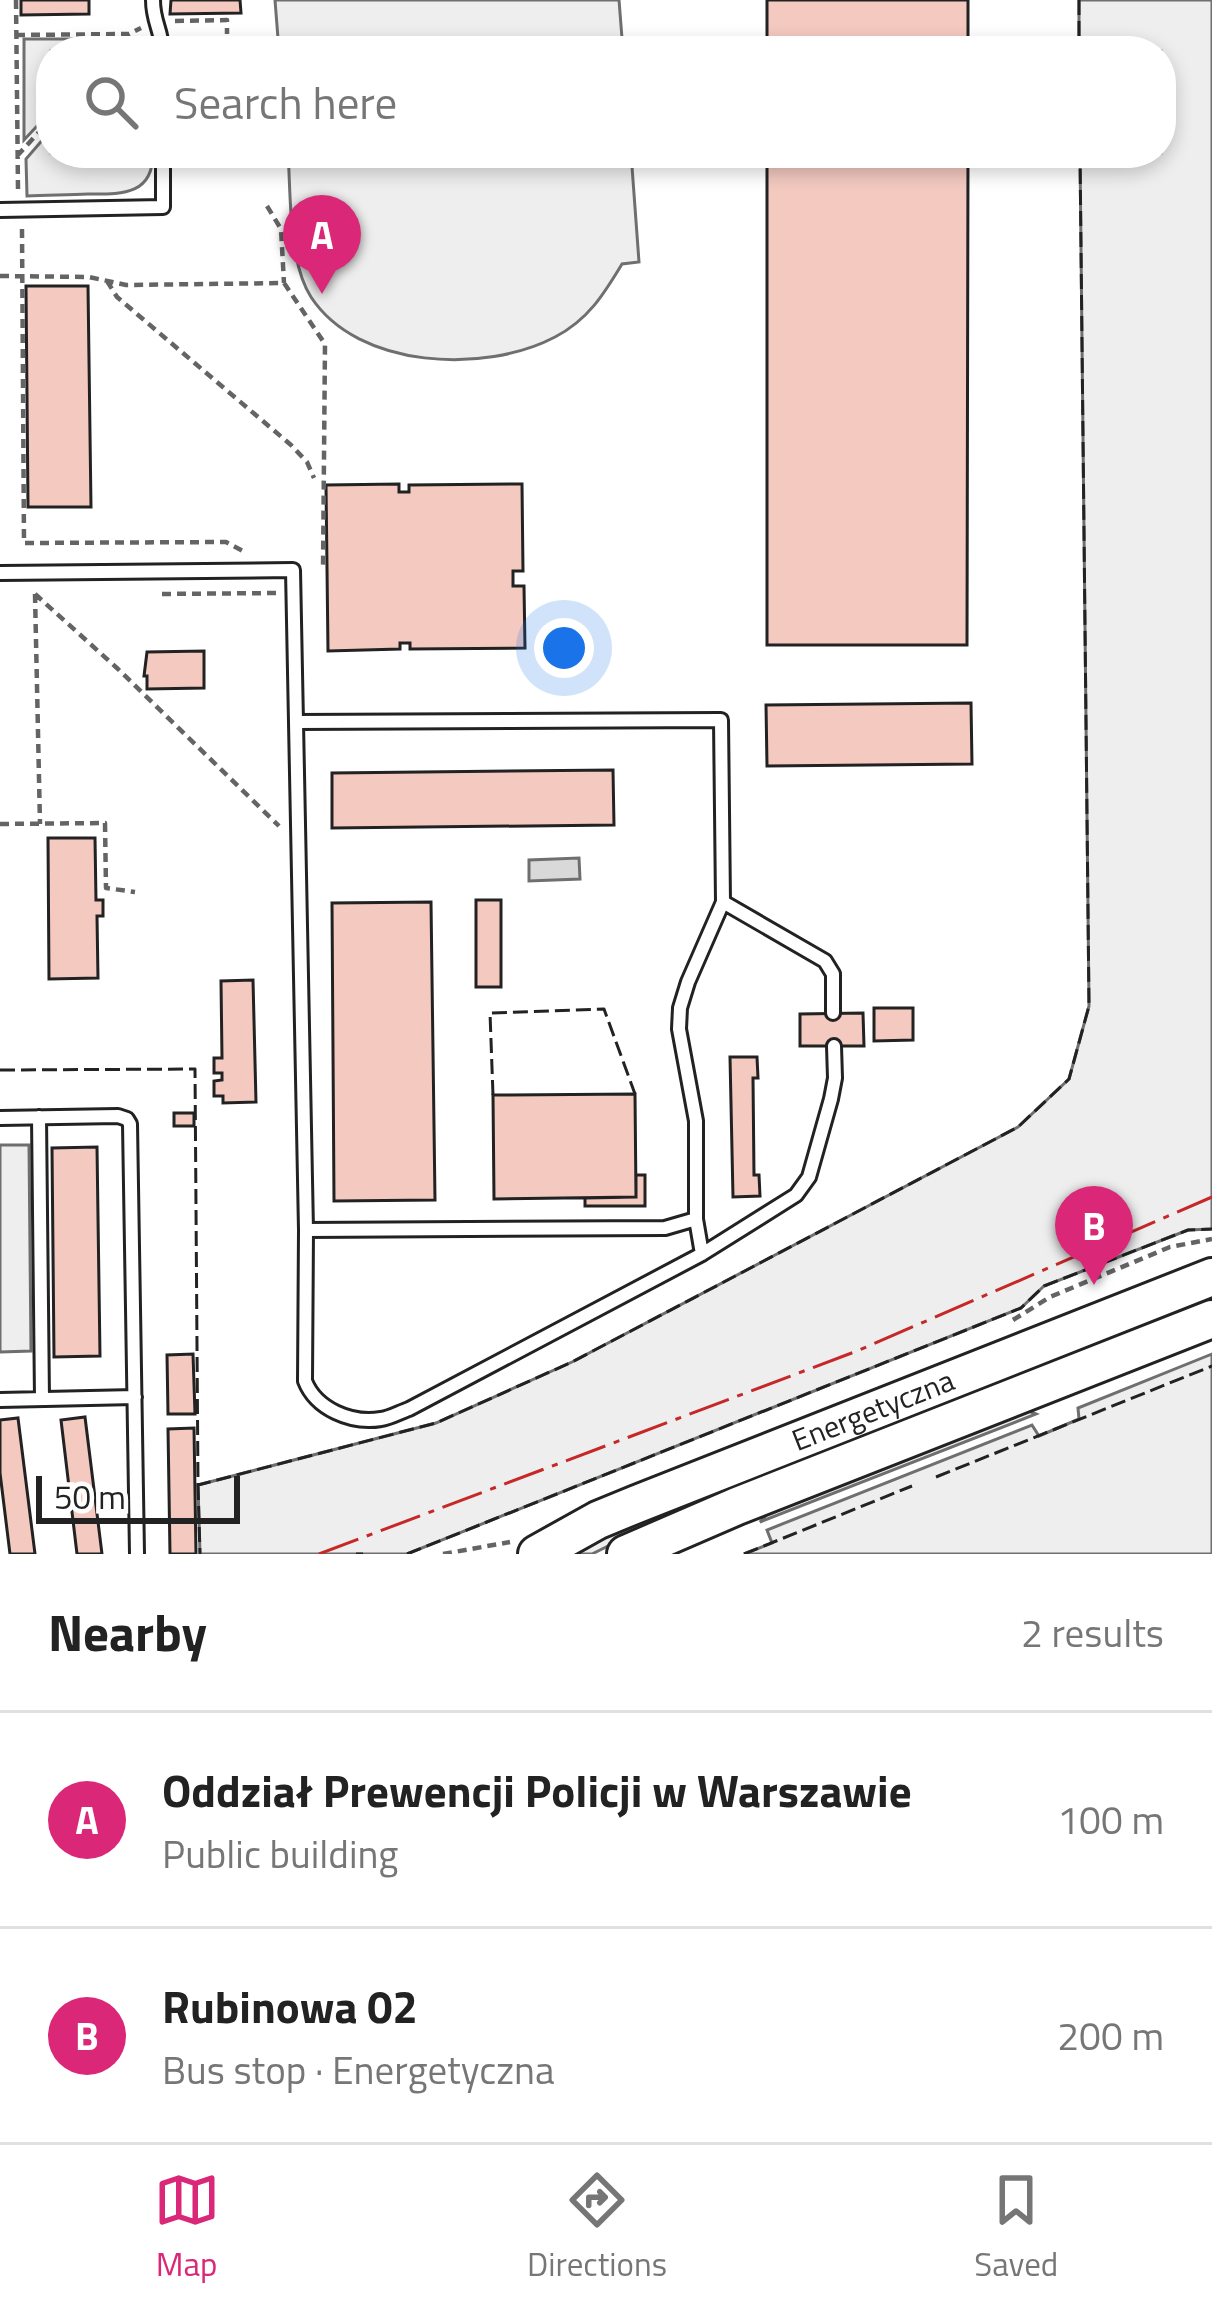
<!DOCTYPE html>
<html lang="en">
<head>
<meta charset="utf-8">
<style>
	body { margin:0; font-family:"Titillium Web",sans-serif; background:#f6f6f6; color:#222 }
	.scale { position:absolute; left:36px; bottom:30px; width:204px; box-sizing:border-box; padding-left:12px; border:6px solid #222; border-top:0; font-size:33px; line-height:42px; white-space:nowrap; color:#222; -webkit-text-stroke:9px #fff; paint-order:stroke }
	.you { position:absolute; left:564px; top:648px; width:42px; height:42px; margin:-30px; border:9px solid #fff; border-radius:50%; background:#1a73e8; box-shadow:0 0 0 18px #1a73e833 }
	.badge { display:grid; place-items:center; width:78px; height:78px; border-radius:50%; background:#db2777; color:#fff; font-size:39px; font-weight:700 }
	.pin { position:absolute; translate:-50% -99px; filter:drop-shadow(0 3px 6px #0008) }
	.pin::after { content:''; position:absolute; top:63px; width:42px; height:36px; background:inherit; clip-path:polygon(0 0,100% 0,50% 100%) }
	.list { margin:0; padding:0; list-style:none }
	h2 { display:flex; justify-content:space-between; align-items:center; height:156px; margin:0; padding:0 48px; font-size:51px }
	h2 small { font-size:39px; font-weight:400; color:#767676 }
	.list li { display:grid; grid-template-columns:78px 1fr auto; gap:36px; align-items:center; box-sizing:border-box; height:216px; padding:0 48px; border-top:3px solid #e0e0e0 }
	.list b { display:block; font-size:45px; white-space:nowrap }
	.list p { margin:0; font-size:39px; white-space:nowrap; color:#767676 }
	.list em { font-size:39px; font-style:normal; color:#767676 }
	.icon { flex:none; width:66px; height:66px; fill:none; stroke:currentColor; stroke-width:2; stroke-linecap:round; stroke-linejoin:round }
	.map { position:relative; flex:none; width:1212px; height:1554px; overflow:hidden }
	.search { position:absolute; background:#fff; box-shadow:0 6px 18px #0003; left:36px; right:36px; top:36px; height:132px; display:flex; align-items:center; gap:30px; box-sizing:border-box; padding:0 42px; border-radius:48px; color:#767676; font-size:45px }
	.sheet { height:588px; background:#fff }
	nav { display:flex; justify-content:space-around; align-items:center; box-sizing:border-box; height:168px; border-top:3px solid #e0e0e0; background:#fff; font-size:33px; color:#767676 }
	nav a { display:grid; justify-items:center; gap:6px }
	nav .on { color:#db2777 }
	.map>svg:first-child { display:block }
	.green { fill:#eee; stroke:#6f6f6f; stroke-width:3 }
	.water { fill:#d9d9d9; stroke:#6f6f6f; stroke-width:3 }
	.building { fill:#f3c9c0; stroke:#222; stroke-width:3 }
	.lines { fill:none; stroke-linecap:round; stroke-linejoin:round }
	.lane-casing { stroke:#222; stroke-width:18 }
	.secondary-casing { stroke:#222; stroke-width:42 }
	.path { stroke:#646464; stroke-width:4.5; stroke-dasharray:9 6; stroke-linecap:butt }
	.lane { stroke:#fff; stroke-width:12 }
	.secondary { stroke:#fff; stroke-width:36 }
	.fence { stroke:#222; stroke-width:3; stroke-dasharray:15 6; stroke-linecap:butt }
	.power { stroke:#c62828; stroke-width:3; stroke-dasharray:42 9 6 9; stroke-linecap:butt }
	.labels { text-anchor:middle; stroke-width:9; stroke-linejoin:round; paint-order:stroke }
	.street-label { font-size:30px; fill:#222; stroke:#fff }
</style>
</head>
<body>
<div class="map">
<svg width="1212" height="1554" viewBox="0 0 1212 1554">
	<rect width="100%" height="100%" fill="#fff"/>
	<path class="green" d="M275,0H619L623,51H279Z
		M1079,0H1212V1229L1188,1230L1044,1286L1021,1308L407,1554H200L198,1485L436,1423L572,1362L1018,1127L1069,1079L1089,1006L1080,153H1161V51H1079Z
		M24,39H115L104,51H51V111L24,140Z
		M51,130V153H153C153,196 121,194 88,194C68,195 48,195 27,196L26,159Z
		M288,153H631L639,262L622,264C604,294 588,320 555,337C485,374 358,369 311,297C288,261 291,195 288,153Z
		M0,1145H29L31,1351L0,1352Z
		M1212,1294V1303L624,1538L592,1554H573L622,1529Z
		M1212,1354V1554H744L772,1543L767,1530L1032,1425L1039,1436L1079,1419L1078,1408Z
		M1029,1411L1036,1414L760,1522L771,1510L1019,1413Z"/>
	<path class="water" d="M579,858L580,879L529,881V860Z"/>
	<path class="building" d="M21,0H89V14L21,15Z
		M171,0H240L241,13L170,14Z
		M767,0H968V51H767Z
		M767,153H968L967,645H767Z
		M26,286H88L91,507H28Z
		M399,484V492H409V485L522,484L523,571H513V586H524L525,648L410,649V643H400V649L328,651L326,485Z
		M204,651V688L147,689V676H144L147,652Z
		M971,703L972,764L767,766L766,705Z
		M613,770L614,825L332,828V773Z
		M48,838H95L96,900H103V916H97L98,978L49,979Z
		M476,900H501V987H476Z
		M431,902L435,1200L334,1201L332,903Z
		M253,980L256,1102L223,1103V1096H214V1081L222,1080V1073H214V1058H222L221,981Z
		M874,1008H913V1040L874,1041Z
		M863,1013L864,1046H800V1014Z
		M730,1057H757L758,1078H753L754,1175H759L760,1196L733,1197Z
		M635,1094L636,1197L494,1199L493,1095Z
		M174,1113H194V1126H174Z
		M97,1147L100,1356L54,1357L52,1148Z
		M636,1175H645V1206H585V1198L636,1197Z
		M193,1354L195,1414H168L167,1355Z
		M85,1417L102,1554H77L61,1420Z
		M18,1418L35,1554H10L0,1473V1420Z
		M194,1428L196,1554H170L168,1429Z"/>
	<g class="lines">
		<g class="lane-casing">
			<path id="lane" d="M153,0C153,23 162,30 162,51
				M0,210L163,207V153
				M0,573L293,570L306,1230L305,1381C316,1409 351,1424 381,1419C390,1418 400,1412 409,1409L702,1254L796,1195L809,1177L831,1099L835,1078L834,1046
				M296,722L721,720L723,902L688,982L680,1008L679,1029L696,1121V1219L702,1254
				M723,902L825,961L833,974V1013
				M39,1117L42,1399
				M0,1118L118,1116L127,1119L130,1124L137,1554
				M306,1230L665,1228L696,1219
				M0,1400L135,1397"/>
		</g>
		<g class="secondary-casing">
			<g id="secondary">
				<path id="s1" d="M537,1554L598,1520L637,1504L1212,1277"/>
				<path d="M626,1554L737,1506L1212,1319"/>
			</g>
		</g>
		<path class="path" d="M16,0L18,189
			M175,21L227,20V34
			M16,35L129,34
			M113,51L129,34L141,28
			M17,156L51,119
			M267,206L281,229L284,283
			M22,229L24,543L226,542L243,551
			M0,276L89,277L126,285L284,283L325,344L323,570
			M107,281L117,297L291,445L307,462L314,478
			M35,594L118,669L279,826
			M35,594L40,824
			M162,594L276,593
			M0,824L105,823L106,888L135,892
			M1013,1320L1050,1297L1170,1247L1212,1239
			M443,1554L510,1542"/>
		<use href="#lane" class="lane"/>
		<use href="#secondary" class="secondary"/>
		<path class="fence" d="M1079,0V51
			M0,1070L195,1069L198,1485L436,1423L572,1362L1018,1127L1069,1079L1089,1006L1080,153
			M493,1095L490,1013L604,1009L635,1094
			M936,1477L1212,1366
			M198,1485L200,1554
			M356,1554H363
			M407,1554L1021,1308L1044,1286L1188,1230L1212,1229
			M744,1554L912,1486"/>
		<path class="power" d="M319,1554L857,1351L1212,1197"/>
	</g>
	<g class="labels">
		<g class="street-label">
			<text dy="10" stroke="none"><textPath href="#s1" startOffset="366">Energetyczna</textPath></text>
		</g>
	</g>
</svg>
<div class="scale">50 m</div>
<div class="you"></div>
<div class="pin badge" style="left:322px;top:294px">A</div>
<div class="pin badge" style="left:1094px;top:1285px">B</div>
<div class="search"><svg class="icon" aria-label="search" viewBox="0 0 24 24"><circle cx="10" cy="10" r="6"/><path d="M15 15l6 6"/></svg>Search here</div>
</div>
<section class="sheet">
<h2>Nearby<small>2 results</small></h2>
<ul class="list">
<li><span class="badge">A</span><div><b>Oddział Prewencji Policji w Warszawie</b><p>Public building</p></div><em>100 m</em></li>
<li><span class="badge">B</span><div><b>Rubinowa 02</b><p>Bus stop · Energetyczna</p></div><em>200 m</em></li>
</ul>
</section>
<nav>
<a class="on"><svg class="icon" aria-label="map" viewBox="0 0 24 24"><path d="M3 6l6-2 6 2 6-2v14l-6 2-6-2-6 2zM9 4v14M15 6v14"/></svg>Map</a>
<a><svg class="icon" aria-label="directions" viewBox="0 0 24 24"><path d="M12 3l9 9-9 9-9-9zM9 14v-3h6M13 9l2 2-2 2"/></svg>Directions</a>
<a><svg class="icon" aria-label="saved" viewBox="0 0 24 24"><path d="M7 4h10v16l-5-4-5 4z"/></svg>Saved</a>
</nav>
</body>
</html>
